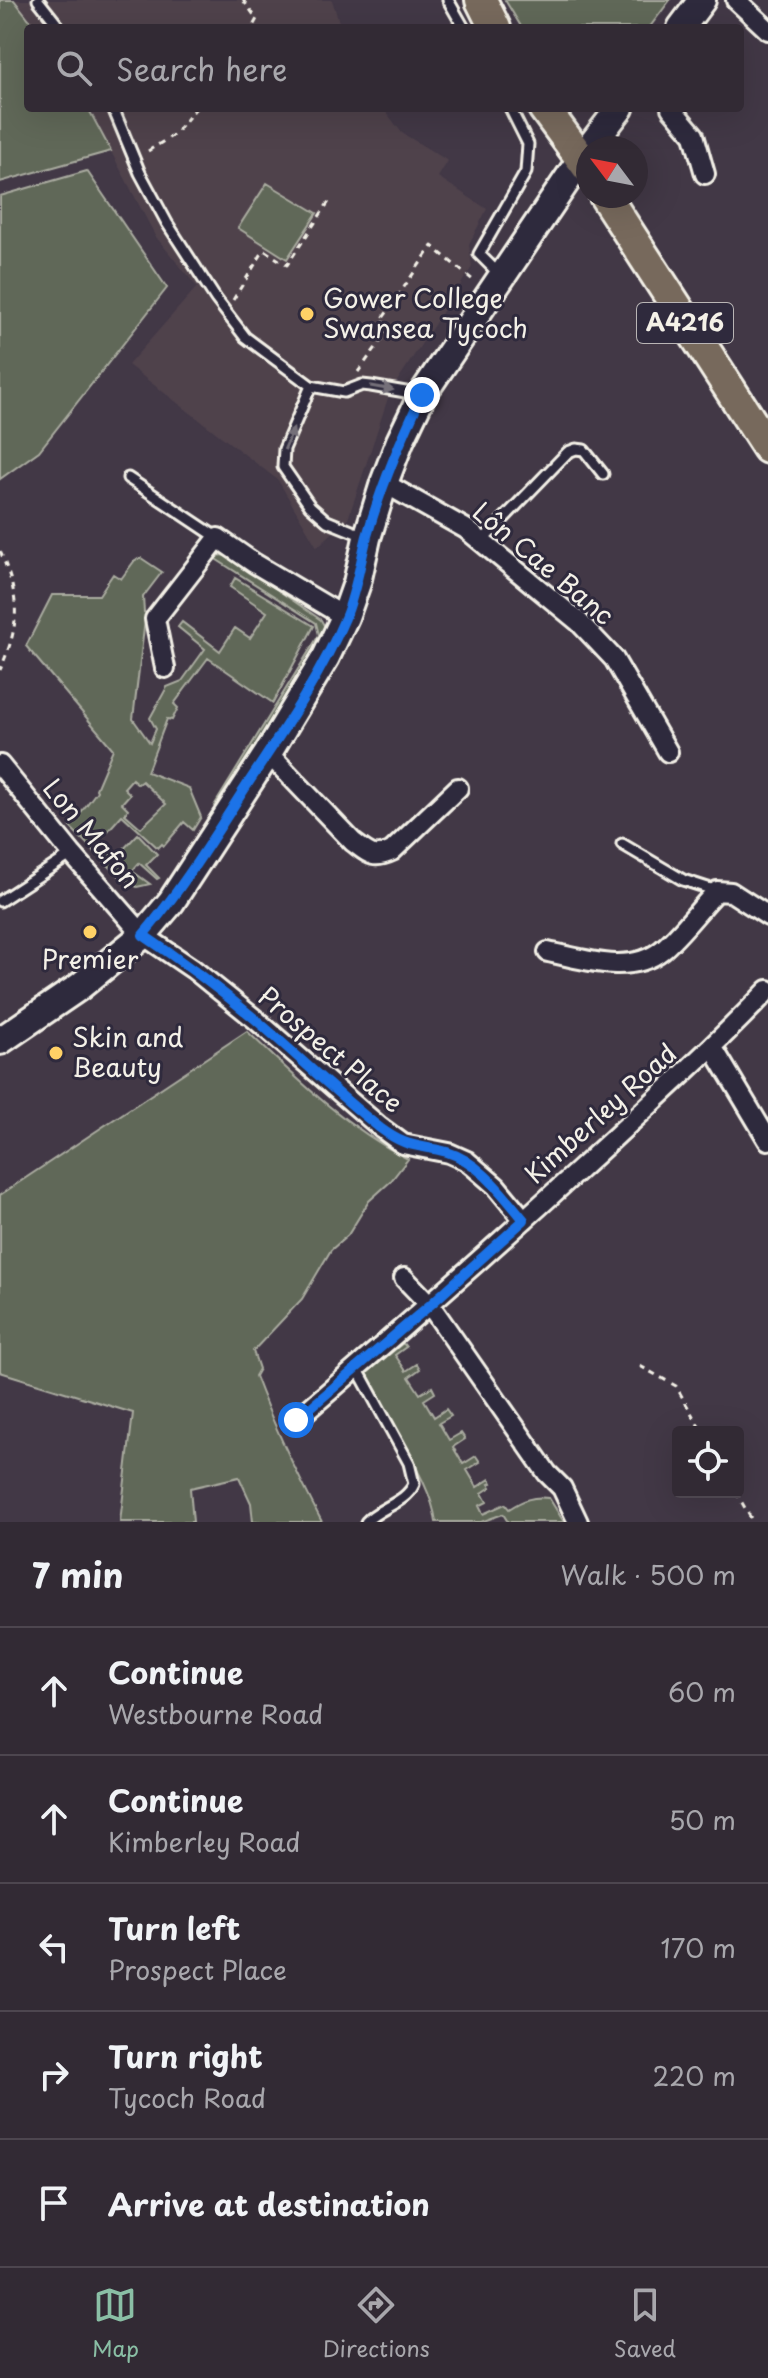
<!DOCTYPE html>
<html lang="en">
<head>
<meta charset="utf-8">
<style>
	body { margin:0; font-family:"Playpen Sans",sans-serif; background:#3a323c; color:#f1f3f6 }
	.controls { position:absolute; right:24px; bottom:24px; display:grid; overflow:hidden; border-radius:8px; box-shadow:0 8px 32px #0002 }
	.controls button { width:72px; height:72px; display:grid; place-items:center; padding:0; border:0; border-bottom:2px solid #4d464f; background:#322a34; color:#f1f3f6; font:40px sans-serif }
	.compass { position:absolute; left:576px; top:136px; width:72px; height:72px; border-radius:50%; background:#322a34; box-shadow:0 8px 32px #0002; rotate:302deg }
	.stop { position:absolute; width:24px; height:24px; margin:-18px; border:6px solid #1a73e8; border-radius:50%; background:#fff }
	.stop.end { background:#1a73e8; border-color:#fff; box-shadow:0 2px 8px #0008 }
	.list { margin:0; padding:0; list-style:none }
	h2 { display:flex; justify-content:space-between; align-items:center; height:104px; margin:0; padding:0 32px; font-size:34px }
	h2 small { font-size:26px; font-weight:400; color:#a8a7ac }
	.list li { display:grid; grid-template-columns:52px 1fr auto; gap:24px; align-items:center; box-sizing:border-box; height:128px; padding:0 32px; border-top:2px solid #4d464f }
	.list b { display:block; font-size:30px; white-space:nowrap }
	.list p { margin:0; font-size:26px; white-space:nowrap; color:#a8a7ac }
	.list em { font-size:26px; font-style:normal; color:#a8a7ac }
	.icon { flex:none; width:44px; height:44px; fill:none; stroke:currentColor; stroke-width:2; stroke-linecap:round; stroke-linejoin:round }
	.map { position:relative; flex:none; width:768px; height:1522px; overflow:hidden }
	.search { position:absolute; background:#322a34; box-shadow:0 8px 32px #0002; left:24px; right:24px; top:24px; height:88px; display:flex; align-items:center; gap:20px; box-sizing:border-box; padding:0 28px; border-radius:8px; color:#a8a7ac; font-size:30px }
	.sheet { height:744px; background:#322a34 }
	nav { display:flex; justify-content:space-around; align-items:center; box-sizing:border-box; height:112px; border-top:2px solid #4d464f; background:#322a34; font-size:22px; color:#a8a7ac }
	nav a { display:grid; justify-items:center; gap:4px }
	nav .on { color:#8abfa5 }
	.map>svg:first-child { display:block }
	.built { fill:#4f424c }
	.green { fill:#616759; stroke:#aaaca0; stroke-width:2; fill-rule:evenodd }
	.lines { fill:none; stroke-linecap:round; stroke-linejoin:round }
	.lane-casing { stroke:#f4f1e8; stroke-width:15 }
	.street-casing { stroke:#f4f1e8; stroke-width:24 }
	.secondary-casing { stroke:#f4f1e8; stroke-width:32 }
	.primary-casing { stroke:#f4f1e8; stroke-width:36 }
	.path { stroke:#f4f1e8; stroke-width:3; stroke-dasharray:6 6; stroke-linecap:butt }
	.lane { stroke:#2f2a3d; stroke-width:9 }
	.street { stroke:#2f2a3d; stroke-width:18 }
	.secondary { stroke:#2f2a3d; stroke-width:26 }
	.primary { stroke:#77695c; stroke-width:30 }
	.oneway { fill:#747079 }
	.route { stroke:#1a73e8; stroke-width:10 }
	.poi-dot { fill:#ffd166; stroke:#2f2a3d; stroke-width:3 }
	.labels { text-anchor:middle; stroke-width:6; stroke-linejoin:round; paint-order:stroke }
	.shield { fill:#2f2a3d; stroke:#b9b5b5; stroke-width:2 }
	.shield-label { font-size:24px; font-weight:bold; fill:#f4f1e8 }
	.poi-label { font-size:26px; fill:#f4f1e8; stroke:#2f2a3d; text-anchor:start }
	.street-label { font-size:26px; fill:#f4f1e8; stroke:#2f2a3d }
</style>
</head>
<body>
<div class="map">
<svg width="768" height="1522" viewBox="0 0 768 1522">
	<rect width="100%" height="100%" fill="#423846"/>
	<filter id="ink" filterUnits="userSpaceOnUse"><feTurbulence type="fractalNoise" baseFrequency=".0125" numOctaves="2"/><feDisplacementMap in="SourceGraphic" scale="16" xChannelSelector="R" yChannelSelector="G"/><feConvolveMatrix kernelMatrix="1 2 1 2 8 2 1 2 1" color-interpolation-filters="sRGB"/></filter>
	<g filter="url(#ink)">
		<path class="built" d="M14,0H332L341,28H36Z
			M88,108H383L402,133L448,161L438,177L487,209L469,244L472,267L390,392L348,519L317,547L278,480L128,365L197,287L156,237Z"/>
		<path class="green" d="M0,0H14L36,28H28V108H88L111,151L0,182Z
			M505,0H670L649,28H522Z
			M87,171L167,288L39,451L0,479V196Z
			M267,183L317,213L287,259L238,228Z
			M221,555L230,557L321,620L325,627V636L217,808L214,806L319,635L316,623L214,558Z
			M141,558L162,572L143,597L144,612L148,614L145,620L133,719L150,743L156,729L150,718L167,687L182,681L205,649L178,627L182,622L220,651L235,628L250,638L267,612L230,587L235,578L314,626L273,703L208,658L174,704L178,708L172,720L167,719L147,772L189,788L201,817L193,830L184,822L164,846L162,844L158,848L122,815L98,842L115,858L138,834L157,854L146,865L159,878L157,879L139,863L132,871L150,884L137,887L118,875L70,827L97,791L96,789L113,749L26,646L52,595H99L113,574L121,579L135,560ZM132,779L138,784L142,781L166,804L141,828L125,814L128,809L122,803L130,794L124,788Z
			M247,1031C297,1079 346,1127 408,1159L390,1182L369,1201L348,1235L331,1250L302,1299L253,1351L259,1369L255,1376C274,1427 297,1474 322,1522H253L251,1503L239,1477L190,1488L193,1522H120L133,1413L0,1372V1195Z
			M403,1343L406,1347L395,1355L406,1371L417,1364L420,1369L409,1377L420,1394L432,1387L435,1393L424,1400L434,1417L446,1409L451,1416L439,1423L449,1440L461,1433L465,1439L453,1447L463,1464L476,1456L480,1462L467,1470L477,1487L490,1479L492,1483L489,1484L491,1487L482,1493L487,1502L479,1506L483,1514L505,1504L509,1509C523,1500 532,1496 549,1498L564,1522H508L503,1514L481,1522H436C432,1489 407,1453 392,1425C382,1408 375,1391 367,1373Z"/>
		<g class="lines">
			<g class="lane-casing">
				<path id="lane" d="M38,0L60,28
					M448,0L464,28
					M113,108L140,173L167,223L216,299L245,337L311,386L344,392L362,385L371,386L417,394
					M499,274L479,254L526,172L528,144L510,108
					M311,386L284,449L283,467L310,506L327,521L364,536
					M128,478L218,538
					M481,542L568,452L576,449L584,450L603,474
					M622,844L683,880L717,891
					M0,901L72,854
					M357,1368L409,1463L414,1484C406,1503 380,1507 366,1522"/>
			</g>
			<g class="street-casing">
				<path id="street" d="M736,0L768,30
					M671,108L694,135L705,174
					M384,483L466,529L579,622L614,659L668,752
					M165,668L155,619L218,538L254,563L345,617
					M268,753L353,842C369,854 373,860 392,851L458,788
					M0,765L72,854L143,935L193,969L255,1019L380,1127L403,1144L449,1153L467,1161L496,1186L524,1220
					M548,952C583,959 630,976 662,950C682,933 699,909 717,891L731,892L768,916
					M713,1048L768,1140
					M404,1278L430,1305L547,1473L562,1488L578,1522
					M296,1420C392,1338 486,1255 579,1170C643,1111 708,1053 768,990"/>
			</g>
			<g class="secondary-casing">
				<path id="secondary" d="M681,28L702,0
					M589,148L620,108
					M0,1041L79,987L143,935L171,902L268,753L326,657L345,617L357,583L367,538L384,483L400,441L422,395L588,149"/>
			</g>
			<g class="primary-casing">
				<path id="primary" d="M481,0L495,28
					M544,108L588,168
					M605,196L768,448"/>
			</g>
			<path class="path" d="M243,0L257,19L252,28
				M148,151L175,134L196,108
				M233,300L264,250L287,265L332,197
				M358,372L391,327L381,321L432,246L474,281
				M0,551C20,598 21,623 0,670
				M640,1366L676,1386L702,1432
				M736,1492L753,1522"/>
			<use href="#lane" class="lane"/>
			<use href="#street" class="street"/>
			<use href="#secondary" class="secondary"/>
			<use href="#primary" class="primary"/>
		</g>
		<defs><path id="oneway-solid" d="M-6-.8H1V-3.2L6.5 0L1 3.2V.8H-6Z" transform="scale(2)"/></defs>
		<g class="oneway">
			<use href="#oneway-solid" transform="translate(382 388) rotate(10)"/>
			<use href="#oneway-solid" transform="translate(289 439) rotate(-67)"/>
		</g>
	</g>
	<g class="lines" filter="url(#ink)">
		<path class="route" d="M296,1420L430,1305L524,1220C503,1195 480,1162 447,1152C417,1144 408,1149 380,1128C337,1094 297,1055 255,1019C219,989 182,961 143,935C183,888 214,836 247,785C282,732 320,677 345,618C356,592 360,564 367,536C381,487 400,441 422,395"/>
	</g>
	<g class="poi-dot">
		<circle cx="307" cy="314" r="8"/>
		<circle cx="90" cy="932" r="8"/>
		<circle cx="56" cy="1053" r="8"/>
	</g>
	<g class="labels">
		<rect class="shield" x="637" y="303" width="96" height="40" rx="6"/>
		<g class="shield-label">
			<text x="685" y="331">A4216</text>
		</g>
		<g class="poi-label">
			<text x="323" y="308">Gower College<tspan x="323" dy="30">Swansea Tycoch</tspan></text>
			<text x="90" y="969" text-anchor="middle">Premier</text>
			<text x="72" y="1047">Skin and<tspan x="72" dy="30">Beauty</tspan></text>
		</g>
		<g class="street-label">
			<text transform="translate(543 564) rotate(40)" y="9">Lôn Cae Banc</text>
			<text transform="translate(91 834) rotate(50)" y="9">Lon Mafon</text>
			<text transform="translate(330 1050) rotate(40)" y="9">Prospect Place</text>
			<text transform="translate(601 1114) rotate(-42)" y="9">Kimberley Road</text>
		</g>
	</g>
</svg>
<div class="controls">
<button><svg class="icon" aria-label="locate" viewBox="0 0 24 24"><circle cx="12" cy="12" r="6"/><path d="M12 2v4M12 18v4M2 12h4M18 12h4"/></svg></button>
</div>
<svg class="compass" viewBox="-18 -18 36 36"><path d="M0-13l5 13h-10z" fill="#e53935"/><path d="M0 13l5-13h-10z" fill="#a8a7ac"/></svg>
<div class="stop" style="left:296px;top:1420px"></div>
<div class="stop end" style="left:422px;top:395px"></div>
<div class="search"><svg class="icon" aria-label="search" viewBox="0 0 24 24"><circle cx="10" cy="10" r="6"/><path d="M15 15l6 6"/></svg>Search here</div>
</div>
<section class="sheet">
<h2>7 min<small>Walk · 500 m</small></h2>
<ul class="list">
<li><svg class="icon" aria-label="ahead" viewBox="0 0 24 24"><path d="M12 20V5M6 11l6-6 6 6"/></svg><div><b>Continue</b><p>Westbourne Road</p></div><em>60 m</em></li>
<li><svg class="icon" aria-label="ahead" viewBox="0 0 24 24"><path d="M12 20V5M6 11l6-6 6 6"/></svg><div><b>Continue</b><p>Kimberley Road</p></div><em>50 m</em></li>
<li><svg class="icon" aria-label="left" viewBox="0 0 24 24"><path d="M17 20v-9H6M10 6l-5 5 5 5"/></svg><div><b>Turn left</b><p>Prospect Place</p></div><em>170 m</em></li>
<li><svg class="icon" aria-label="right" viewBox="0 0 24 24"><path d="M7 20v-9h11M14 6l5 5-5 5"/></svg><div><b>Turn right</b><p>Tycoch Road</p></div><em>220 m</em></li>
<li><svg class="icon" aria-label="arrive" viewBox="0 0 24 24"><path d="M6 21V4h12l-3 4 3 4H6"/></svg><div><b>Arrive at destination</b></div></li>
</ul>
</section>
<nav>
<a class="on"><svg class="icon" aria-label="map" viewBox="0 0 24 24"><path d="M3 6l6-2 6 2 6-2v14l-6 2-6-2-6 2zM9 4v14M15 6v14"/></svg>Map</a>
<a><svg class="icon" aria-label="directions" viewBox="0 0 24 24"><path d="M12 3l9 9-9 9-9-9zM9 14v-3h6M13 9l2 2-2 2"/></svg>Directions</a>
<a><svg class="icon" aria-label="saved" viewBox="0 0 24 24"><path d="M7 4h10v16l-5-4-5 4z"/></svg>Saved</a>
</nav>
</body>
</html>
